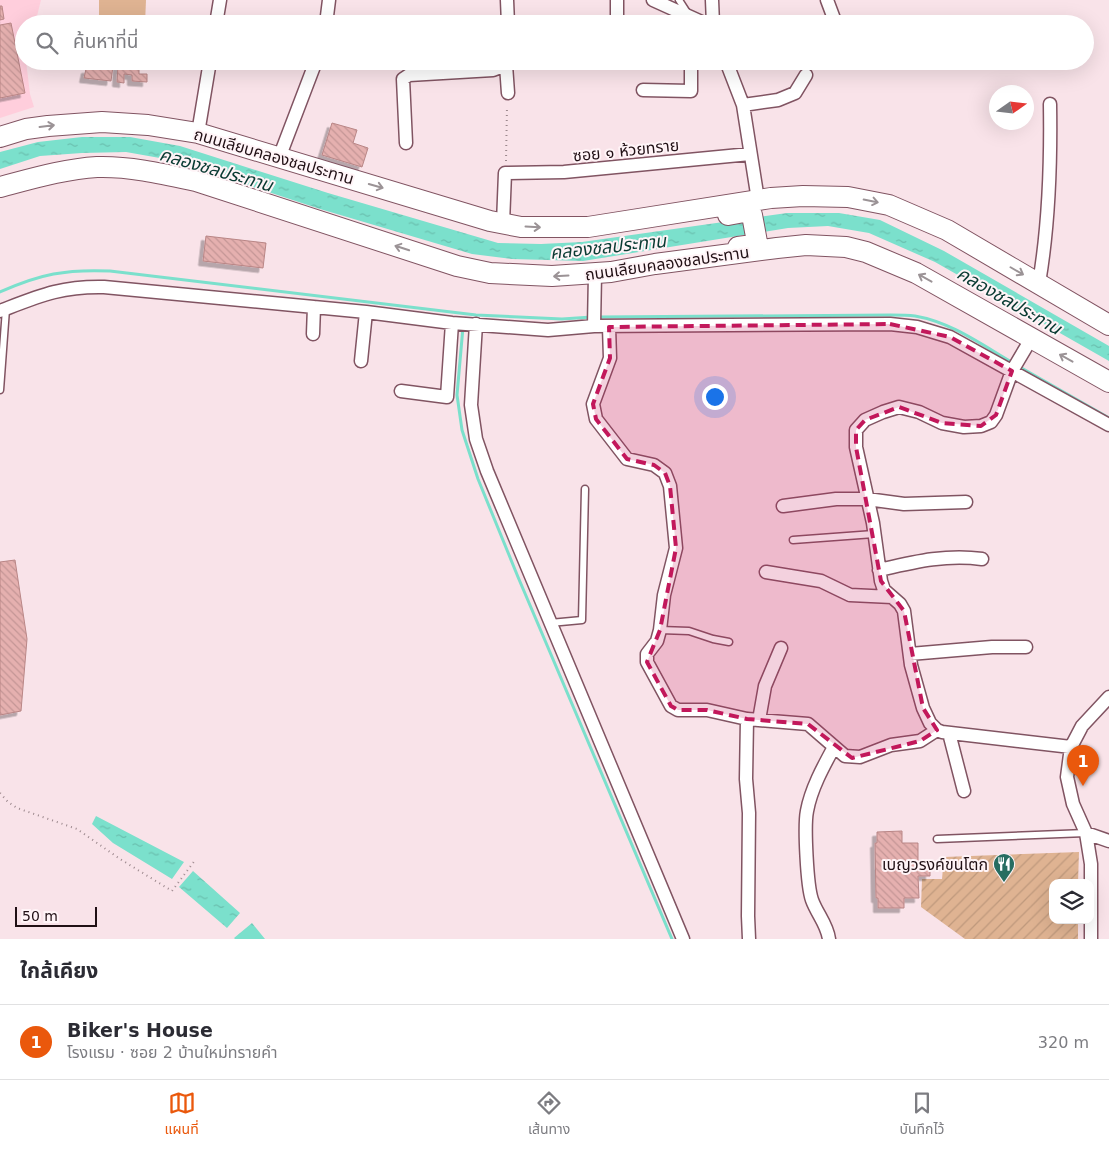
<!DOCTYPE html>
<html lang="th">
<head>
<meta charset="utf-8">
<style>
	body { margin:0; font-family:"DejaVu Sans","Noto Sans Thai",sans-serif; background:#f2f2f3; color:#2b2b33 }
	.controls { position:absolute; right:15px; bottom:15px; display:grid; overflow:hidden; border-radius:10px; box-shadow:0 5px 20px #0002 }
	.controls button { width:45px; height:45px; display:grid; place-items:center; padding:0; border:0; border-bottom:1px solid #e1e1e2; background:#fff; color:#2b2b33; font:25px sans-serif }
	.compass { position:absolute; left:989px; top:85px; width:45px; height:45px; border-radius:50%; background:#fff; box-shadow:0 5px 20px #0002; rotate:76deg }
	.scale { position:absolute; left:15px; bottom:12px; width:82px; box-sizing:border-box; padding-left:5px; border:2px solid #211015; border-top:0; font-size:14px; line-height:18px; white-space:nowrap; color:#211015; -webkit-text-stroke:4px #fff4f7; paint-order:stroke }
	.you { position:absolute; left:714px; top:396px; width:18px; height:18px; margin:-12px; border:4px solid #fff; border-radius:50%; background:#1a73e8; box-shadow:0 0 0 8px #1a73e833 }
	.badge { display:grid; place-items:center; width:32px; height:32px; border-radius:50%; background:#ea580c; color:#fff; font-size:16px; font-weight:700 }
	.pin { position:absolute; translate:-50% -41px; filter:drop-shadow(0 1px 2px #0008) }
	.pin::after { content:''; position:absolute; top:26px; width:18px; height:15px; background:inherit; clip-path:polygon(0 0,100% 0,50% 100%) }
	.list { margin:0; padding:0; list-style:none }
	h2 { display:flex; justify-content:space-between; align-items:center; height:65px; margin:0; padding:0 20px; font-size:21px }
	h2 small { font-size:16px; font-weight:400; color:#7c7c81 }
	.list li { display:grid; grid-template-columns:32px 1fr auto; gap:15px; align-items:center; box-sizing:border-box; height:75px; padding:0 20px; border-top:1px solid #e1e1e2 }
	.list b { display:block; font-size:19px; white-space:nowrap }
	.list p { margin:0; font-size:16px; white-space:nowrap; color:#7c7c81 }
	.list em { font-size:16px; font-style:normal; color:#7c7c81 }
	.icon { flex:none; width:28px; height:28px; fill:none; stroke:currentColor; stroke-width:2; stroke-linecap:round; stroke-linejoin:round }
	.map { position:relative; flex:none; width:1109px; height:939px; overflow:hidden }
	.search { position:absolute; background:#fff; box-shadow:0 5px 20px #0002; left:15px; right:15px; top:15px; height:55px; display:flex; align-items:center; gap:12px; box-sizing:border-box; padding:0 18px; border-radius:28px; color:#7c7c81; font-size:19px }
	.sheet { height:140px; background:#fff }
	nav { display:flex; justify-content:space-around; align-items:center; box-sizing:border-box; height:70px; border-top:1px solid #e1e1e2; background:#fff; font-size:14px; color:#7c7c81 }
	nav a { display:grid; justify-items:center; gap:2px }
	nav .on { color:#ea580c }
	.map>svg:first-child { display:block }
	.built { fill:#ffcedc }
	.green { fill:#dfb392 }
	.garden { fill:url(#garden-furrows) }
	.water { fill:url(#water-ripples) }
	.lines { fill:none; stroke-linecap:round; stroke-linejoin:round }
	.stream { stroke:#7be0cc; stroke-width:3 }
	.building { fill:url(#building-back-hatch); stroke:#b98686; filter:url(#shadow) }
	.lane-casing { stroke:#815462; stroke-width:9 }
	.street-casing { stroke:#815462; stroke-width:15 }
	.primary-casing { stroke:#815462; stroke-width:22 }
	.path { stroke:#9c888d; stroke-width:2; stroke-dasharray:1 4; stroke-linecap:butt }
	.lane { stroke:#fff; stroke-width:6 }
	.street { stroke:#fff; stroke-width:12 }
	.primary { stroke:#fff; stroke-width:20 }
	.oneway { stroke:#9b9396 }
	.marked { fill:#c2185b; fill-opacity:0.2; stroke:#c2185b; stroke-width:4; stroke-dasharray:10 6; stroke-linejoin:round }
	.labels { text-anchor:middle; stroke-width:4; stroke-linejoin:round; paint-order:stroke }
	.street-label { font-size:16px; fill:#211015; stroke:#fff4f7 }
	.poi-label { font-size:16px; fill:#211015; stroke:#fff4f7; text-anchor:end }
	.water-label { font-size:18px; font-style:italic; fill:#093a32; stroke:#fff4f7 }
</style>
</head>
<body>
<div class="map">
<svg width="1109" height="939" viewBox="0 0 1109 939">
	<defs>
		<pattern id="garden-furrows" width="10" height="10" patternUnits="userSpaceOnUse" patternTransform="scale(1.25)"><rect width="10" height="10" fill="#dfb392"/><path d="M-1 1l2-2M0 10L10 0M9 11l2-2" fill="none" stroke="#bf997d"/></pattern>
		<pattern id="water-ripples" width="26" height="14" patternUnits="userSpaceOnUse" patternTransform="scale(1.25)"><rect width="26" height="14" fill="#7be0cc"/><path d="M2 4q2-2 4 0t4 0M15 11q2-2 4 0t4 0" fill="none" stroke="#6abfae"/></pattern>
		<pattern id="building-back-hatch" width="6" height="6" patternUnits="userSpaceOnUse" patternTransform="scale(1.25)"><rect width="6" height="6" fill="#e5b0af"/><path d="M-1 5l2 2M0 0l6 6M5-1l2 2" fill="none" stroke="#c49696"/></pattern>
		<filter id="shadow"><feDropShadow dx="-4.5" dy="4.5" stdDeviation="0" flood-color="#0004"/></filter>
	</defs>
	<rect width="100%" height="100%" fill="#f9e3e9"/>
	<path class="built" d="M0,0H41L35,24H24V61H26L30,94L34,107L0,118Z"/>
	<path class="green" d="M99,0H146L145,24H99Z"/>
	<path class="garden" d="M1079,852L1078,883H1053V920H1078V939H965L921,907L922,879H942L944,857Z"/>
	<path class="water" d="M82,137H130L180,146L328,193L498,243L541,244L582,242L787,213H839L880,220L944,251L1109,346V361L935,262L869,233L828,226L788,228L583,261L512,259L472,254L320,209L171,160L126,152L82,153L40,156L0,169V152L38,142Z
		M96,816L184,862L172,879L113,843L92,824Z
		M193,871L240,913L227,928L179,887Z
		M252,923L265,939H235L234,938Z"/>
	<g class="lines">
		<path class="stream" d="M0,292C40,274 66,269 110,271L476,315L562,319L592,317
			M598,317L891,315C899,315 907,315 915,316C951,322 982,345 1013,363
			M463,327L457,395L462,430L478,479L518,577L672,939
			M1018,366L1109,418"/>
	</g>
	<path class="building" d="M0,6H2L4,19L0,20Z
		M11,23L25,93L0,98V25Z
		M91,63L113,66L111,81L84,78L86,69H90Z
		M118,65L139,67V74H147V82L132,81V75L124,74V83L117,82Z
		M332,123L357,130L353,143L368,148L362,167L322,155Z
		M206,236L266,243L263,268L203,261Z
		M15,560L27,639L21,711L0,715V562Z
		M902,831V843H918V864L930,863V876H918L919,898H904V908H878V898H876L875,843H877V832Z"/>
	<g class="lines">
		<g class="lane-casing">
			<path id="lane" d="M679,0L688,14
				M0,390L6,309
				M793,540L874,534
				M550,623L582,620L585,489
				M660,630L689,631L713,639L729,642
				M937,839L1086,833"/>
		</g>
		<g class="street-casing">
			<path id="street" d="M507,0L508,24
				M653,0L706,24
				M712,0L713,24
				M827,0L836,24
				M216,24L220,0
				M326,24L329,0
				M617,24V0
				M726,61L743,105L758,200
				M506,65L508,93
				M643,90L691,91V61
				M743,105L778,100L795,93L806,75
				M198,133L210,61
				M406,143L403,79L409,75L493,70L506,65V61
				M279,158L316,61
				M503,223L505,173L564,172L750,154
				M1039,283C1049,224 1051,164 1050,104
				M0,311C39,296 61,286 104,287L366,312L452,323L548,330L594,326L890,324L917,327L950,337L1109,425
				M476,324L471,405L476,439L487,471L683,939
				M594,326L595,274
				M609,327L610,358L593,404L596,419L627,459L654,465L665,473L670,486L676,548L664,595L660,630L657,641L647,654V662L671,706L678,710H707L747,719L808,724L845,756L860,757L891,745L920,741L937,730
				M313,334L314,307
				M1031,339L1012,371L996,415L991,422L981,426L964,427L942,423L919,412L899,407L883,412L865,420L856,430V447L873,523L881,581L884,590L900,604L904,611L911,665L923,708L930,723L937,730L942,732L1071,747
				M361,361L366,312
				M401,391L447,397L452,323
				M783,506L836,499H867L904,504L966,502
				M879,570C914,562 946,554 982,559
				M766,572L821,581L850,595L892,597
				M910,654L992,647H1026
				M747,719L746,779L749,813L748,916L749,939
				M759,720L765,686L781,648
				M949,733L964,791
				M1086,833L1109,841
				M829,939C827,924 817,914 812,900C807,886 804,826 807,811C811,789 823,767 834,747
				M1091,939V864L1086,833L1073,804L1067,777L1071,747L1082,726L1109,697"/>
		</g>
		<g class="primary-casing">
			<path id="primary" d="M0,137L26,129L48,126L102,122L148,125L198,133L490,221L521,227H588L771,198L803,196L848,197L889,205L947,230L1109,325
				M0,187C31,179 64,169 97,167C130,166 164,174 196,181L457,266L490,273L552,276L611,272L655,264L777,248L806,245L846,247L866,252L916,273L1109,382
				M728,215L744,212L752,215L757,242L753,245L738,247"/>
		</g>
		<path class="path" d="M506,161L507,106
			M0,793L8,802L17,808L77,829L120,859L172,891L196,859"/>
		<use href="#lane" class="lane"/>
		<use href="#street" class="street"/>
		<use href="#primary" class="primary"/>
	</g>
	<defs><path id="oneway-shaft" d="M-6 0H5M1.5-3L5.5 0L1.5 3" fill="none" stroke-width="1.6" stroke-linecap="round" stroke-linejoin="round" transform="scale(1.25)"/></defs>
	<g class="oneway">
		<use href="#oneway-shaft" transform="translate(47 126) rotate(-7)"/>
		<use href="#oneway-shaft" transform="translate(376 186) rotate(16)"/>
		<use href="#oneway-shaft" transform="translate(871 201) rotate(11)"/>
		<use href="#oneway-shaft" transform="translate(533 227) rotate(3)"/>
		<use href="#oneway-shaft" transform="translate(402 248) rotate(-162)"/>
		<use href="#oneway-shaft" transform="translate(1017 271) rotate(30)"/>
		<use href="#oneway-shaft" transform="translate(561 276) rotate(177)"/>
		<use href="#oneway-shaft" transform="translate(925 278) rotate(-151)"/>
		<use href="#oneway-shaft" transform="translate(1066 358) rotate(-151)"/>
	</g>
	<path class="marked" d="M890,324L950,337L1012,371L996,415L981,426L942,423L899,407L865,420L856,430V447L881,581L904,611L923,708L937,730L920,741L852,758L808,724L747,719L707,710H678L671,706L647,662L660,630L676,548L670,486L665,473L654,465L627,459L596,419L593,404L610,358L609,327Z"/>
	<defs>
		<g id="restaurant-pin" transform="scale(1.125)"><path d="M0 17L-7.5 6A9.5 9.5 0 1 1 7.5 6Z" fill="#276d61" stroke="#fff4f7"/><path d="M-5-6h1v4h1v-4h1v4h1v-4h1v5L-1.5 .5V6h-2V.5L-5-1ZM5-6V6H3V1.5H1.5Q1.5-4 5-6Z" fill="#fff"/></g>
	</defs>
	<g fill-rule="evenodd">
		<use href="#restaurant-pin" x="1004" y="864"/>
	</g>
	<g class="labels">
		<g class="street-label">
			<text transform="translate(626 150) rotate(-6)" y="6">ซอย ๑ ห้วยทราย</text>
			<text transform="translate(274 156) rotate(16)" y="6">ถนนเลียบคลองชลประทาน</text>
			<text transform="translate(667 263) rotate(-8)" y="6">ถนนเลียบคลองชลประทาน</text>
		</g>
		<g class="poi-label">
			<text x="988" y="870">เบญวรงค์ขนโตก</text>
		</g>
		<g class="water-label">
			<text transform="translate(216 170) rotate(16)" y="6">คลองชลประทาน</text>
			<text transform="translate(608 247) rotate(-6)" y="6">คลองชลประทาน</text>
			<text transform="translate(1009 301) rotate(30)" y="6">คลองชลประทาน</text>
		</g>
	</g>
</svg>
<div class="controls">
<button><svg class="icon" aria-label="layers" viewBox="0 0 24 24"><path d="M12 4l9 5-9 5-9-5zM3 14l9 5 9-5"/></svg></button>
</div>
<svg class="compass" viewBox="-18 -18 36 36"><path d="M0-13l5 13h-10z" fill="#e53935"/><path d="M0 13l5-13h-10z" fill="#7c7c81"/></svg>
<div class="scale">50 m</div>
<div class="you"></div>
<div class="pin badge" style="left:1083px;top:786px">1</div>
<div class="search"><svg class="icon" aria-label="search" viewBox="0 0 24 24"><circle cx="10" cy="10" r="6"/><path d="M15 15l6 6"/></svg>ค้นหาที่นี่</div>
</div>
<section class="sheet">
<h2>ใกล้เคียง<small></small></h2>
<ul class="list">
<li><span class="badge">1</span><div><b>Biker's House</b><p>โรงแรม · ซอย 2 บ้านใหม่ทรายคำ</p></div><em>320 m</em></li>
</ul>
</section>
<nav>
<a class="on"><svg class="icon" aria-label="map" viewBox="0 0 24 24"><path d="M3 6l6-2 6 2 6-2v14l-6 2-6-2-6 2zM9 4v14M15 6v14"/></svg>แผนที่</a>
<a><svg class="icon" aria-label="directions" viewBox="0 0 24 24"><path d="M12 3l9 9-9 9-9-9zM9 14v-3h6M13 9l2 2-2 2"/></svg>เส้นทาง</a>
<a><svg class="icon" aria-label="saved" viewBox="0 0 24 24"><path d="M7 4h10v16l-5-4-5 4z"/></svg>บันทึกไว้</a>
</nav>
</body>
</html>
